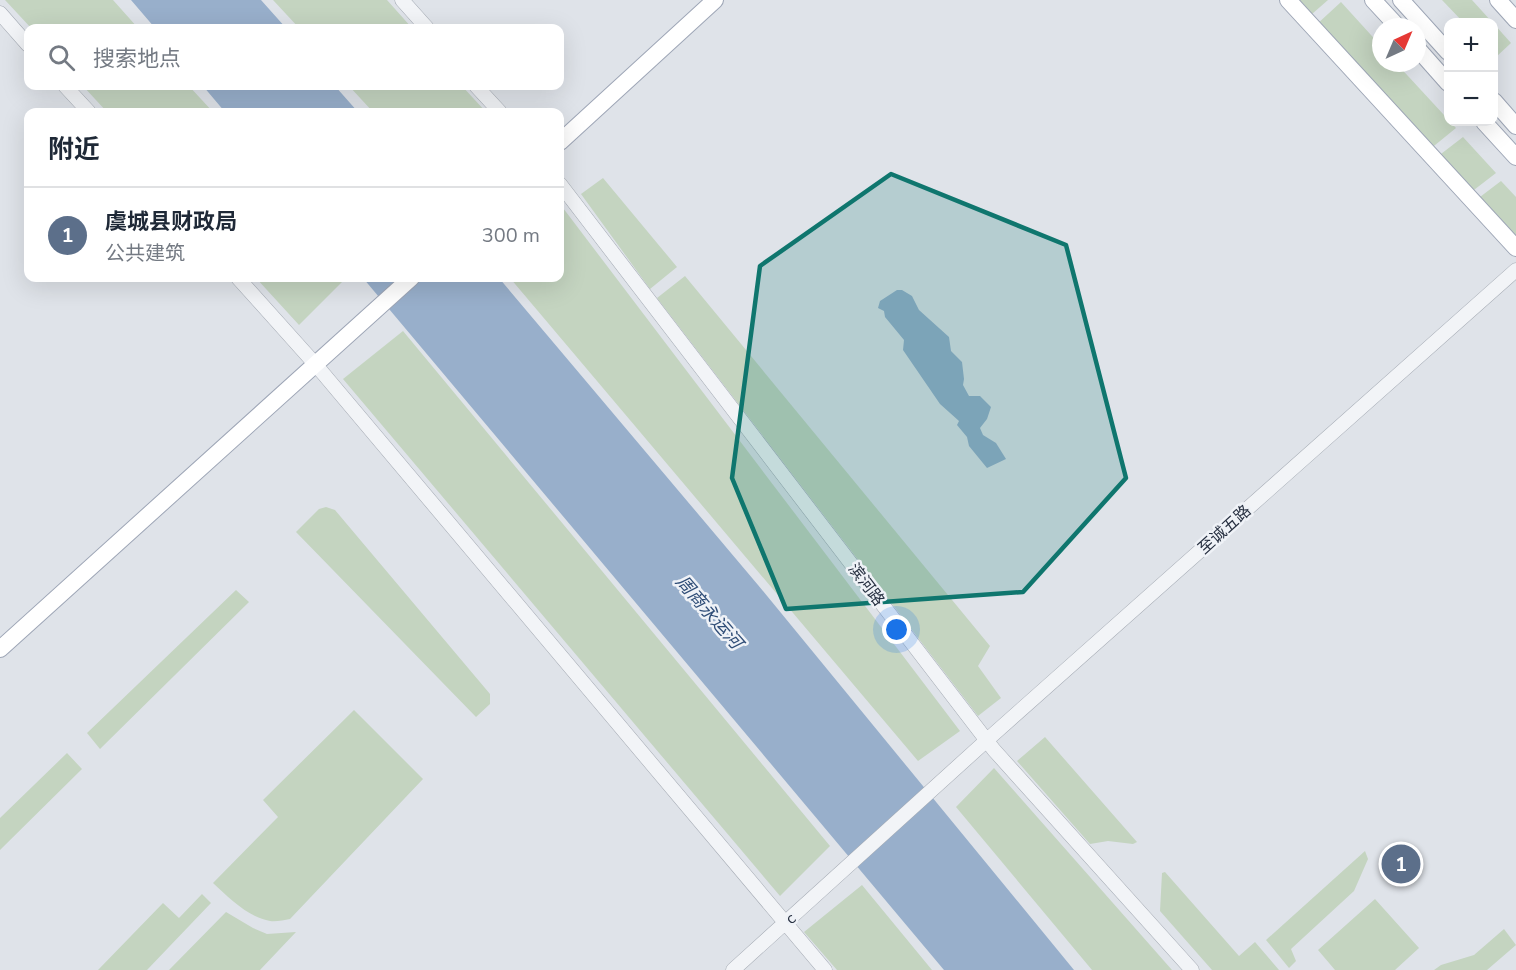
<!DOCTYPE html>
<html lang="zh">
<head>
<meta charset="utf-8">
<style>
	body { margin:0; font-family:"Nunito Sans","Noto Sans SC",sans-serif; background:#f6f6f7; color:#1f2937 }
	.controls { position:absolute; right:18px; top:18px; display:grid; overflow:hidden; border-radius:12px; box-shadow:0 6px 24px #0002 }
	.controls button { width:54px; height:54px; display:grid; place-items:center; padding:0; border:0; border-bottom:2px solid #e0e1e3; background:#fff; color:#1f2937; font:30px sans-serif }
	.compass { position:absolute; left:1372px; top:18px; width:54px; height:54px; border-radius:50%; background:#fff; box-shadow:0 6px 24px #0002; rotate:44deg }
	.you { position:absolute; left:897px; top:630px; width:21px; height:21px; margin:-15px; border:4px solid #fff; border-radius:50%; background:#1a73e8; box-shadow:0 0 0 9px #1a73e833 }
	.badge { display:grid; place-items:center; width:39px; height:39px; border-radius:50%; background:#d53e4f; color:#fff; font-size:20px; font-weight:700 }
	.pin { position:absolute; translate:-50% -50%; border:3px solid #fff; box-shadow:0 2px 6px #0006 }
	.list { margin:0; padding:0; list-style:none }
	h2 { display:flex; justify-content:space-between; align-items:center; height:78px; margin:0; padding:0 24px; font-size:26px }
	h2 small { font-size:20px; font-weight:400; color:#747a83 }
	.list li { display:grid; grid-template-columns:39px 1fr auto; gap:18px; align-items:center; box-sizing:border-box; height:96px; padding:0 24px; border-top:2px solid #e0e1e3 }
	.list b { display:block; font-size:22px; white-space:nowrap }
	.list p { margin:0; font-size:20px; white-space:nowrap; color:#747a83 }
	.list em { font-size:20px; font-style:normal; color:#747a83 }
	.icon { flex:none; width:33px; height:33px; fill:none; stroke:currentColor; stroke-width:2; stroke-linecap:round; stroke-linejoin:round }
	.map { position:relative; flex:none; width:1516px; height:970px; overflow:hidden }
	.search { position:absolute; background:#fff; box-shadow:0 6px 24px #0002; left:24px; top:24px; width:540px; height:66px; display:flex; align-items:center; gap:15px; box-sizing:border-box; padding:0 21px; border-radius:12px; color:#747a83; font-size:22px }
	.panel { position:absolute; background:#fff; box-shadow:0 6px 24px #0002; left:24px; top:108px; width:540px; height:174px; border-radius:12px }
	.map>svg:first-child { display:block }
	.green { fill:#c4d4c0 }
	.water { fill:#98afcb }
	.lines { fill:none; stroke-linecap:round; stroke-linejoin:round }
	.minor-casing { stroke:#a4aab3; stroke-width:15 }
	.major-casing { stroke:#9ea6b6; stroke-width:18 }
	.minor { stroke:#f2f4f7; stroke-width:14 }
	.major { stroke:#fff; stroke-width:16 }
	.marked { fill:#0f766e; fill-opacity:0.2; stroke:#0f766e; stroke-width:4.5; stroke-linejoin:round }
	.labels { text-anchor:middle; stroke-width:5; stroke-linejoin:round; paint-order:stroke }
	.street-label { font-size:16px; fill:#273041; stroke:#eff2f7 }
	.water-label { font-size:18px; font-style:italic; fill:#2f4d77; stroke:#eff2f7 }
</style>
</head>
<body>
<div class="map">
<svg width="1516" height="970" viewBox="0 0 1516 970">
	<rect width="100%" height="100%" fill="#dfe3e9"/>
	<path class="green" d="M5,0H113L138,28H31Z
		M273,0H387L412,28H299Z
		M1299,0H1328L1312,14Z
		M1442,0H1472L1492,22H1463Z
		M1341,2L1381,46V63H1396L1456,128L1429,150L1316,25Z
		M1494,24L1511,43L1495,58L1494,56Z
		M83,86H189L213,112H107Z
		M349,86H462L486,112H373Z
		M1463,137L1496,173L1470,193L1437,157Z
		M603,178L677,267L650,289L581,194Z
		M1501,181L1516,197V241L1476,200Z
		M560,204L960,731L918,761L510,278H560Z
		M685,276L990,646L978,666L1001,698L978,716L657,298Z
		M256,278H346L299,325Z
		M403,331L830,846L780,896L343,379Z
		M326,507L335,510L490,694V704L476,717L296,532L319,509Z
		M236,590L249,602L100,749L87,733Z
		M354,710L423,779L290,919C284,920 276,922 270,921C248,917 229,898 213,883L278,817L263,800Z
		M1045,737L1137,842L1133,844L1108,841L1090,844L1017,761Z
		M67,753L82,769L0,850V818Z
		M994,768L1172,970H1092L956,807Z
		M1365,851L1368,859L1354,891L1291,949L1296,961L1289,968L1266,940Z
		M1165,872L1239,956L1255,942L1279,970H1212L1160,911L1162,873Z
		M862,885L932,970H837L804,932Z
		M202,894L211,903L147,970H98L163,903L179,918Z
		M1375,899L1419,948L1395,970H1335L1318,950Z
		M226,912L253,928L267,934L296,932L260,970H169Z
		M1504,929L1516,945L1487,970H1434L1441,965L1474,955Z"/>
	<path class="water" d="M131,0H261L286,28H155Z
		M203,86H335L358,112H225Z
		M363,278H499L758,585L1074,970H944Z
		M897,290H902L912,296L919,310L949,337L951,351L962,362L964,379L963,385L969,396H980L991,407L987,419L980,428L983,435L996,443L1006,459L987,468L969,446L967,437L957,425L959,421L940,404L903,350L904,340L885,317L884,311L878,308L880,301Z"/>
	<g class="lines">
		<g class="minor-casing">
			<path id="minor" d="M402,0L427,28
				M0,13L28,45
				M65,86L89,112
				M476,86L500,112
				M560,184L994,750L1192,970
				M238,278L316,365L825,970
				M733,970L987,740L1516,270"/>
		</g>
		<g class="major-casing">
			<path id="major" d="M1288,0L1516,248
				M1373,0L1398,27
				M1401,0L1448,52
				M1498,0L1516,20
				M1417,48L1448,83
				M1494,101L1516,126
				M1484,122L1516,157
				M560,142L715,0
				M0,649L411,278"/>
		</g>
		<use href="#minor" class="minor"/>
		<use href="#major" class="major"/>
	</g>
	<path class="marked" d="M891,174L1066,245L1126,478L1023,592L786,609L732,478L760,266Z"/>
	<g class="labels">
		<g class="street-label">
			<text transform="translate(1224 529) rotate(-42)" y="6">至诚五路</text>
			<text transform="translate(867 584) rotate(53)" y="6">滨河路</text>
			<text transform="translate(790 918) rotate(-42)" y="6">c</text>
		</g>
		<g class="water-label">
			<text transform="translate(709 612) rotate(49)" y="6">周商永运河</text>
		</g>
	</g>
</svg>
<div class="controls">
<button>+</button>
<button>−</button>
</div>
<svg class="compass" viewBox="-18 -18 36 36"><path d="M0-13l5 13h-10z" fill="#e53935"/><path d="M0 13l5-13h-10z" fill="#747a83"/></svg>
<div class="you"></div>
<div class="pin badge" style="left:1401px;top:864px;background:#5c6f8a">1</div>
<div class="search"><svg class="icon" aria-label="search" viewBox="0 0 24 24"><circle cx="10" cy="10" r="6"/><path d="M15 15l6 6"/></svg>搜索地点</div>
<section class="panel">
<h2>附近<small></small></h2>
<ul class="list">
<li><span class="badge" style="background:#5c6f8a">1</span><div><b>虞城县财政局</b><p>公共建筑</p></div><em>300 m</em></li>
</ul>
</section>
</div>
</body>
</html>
